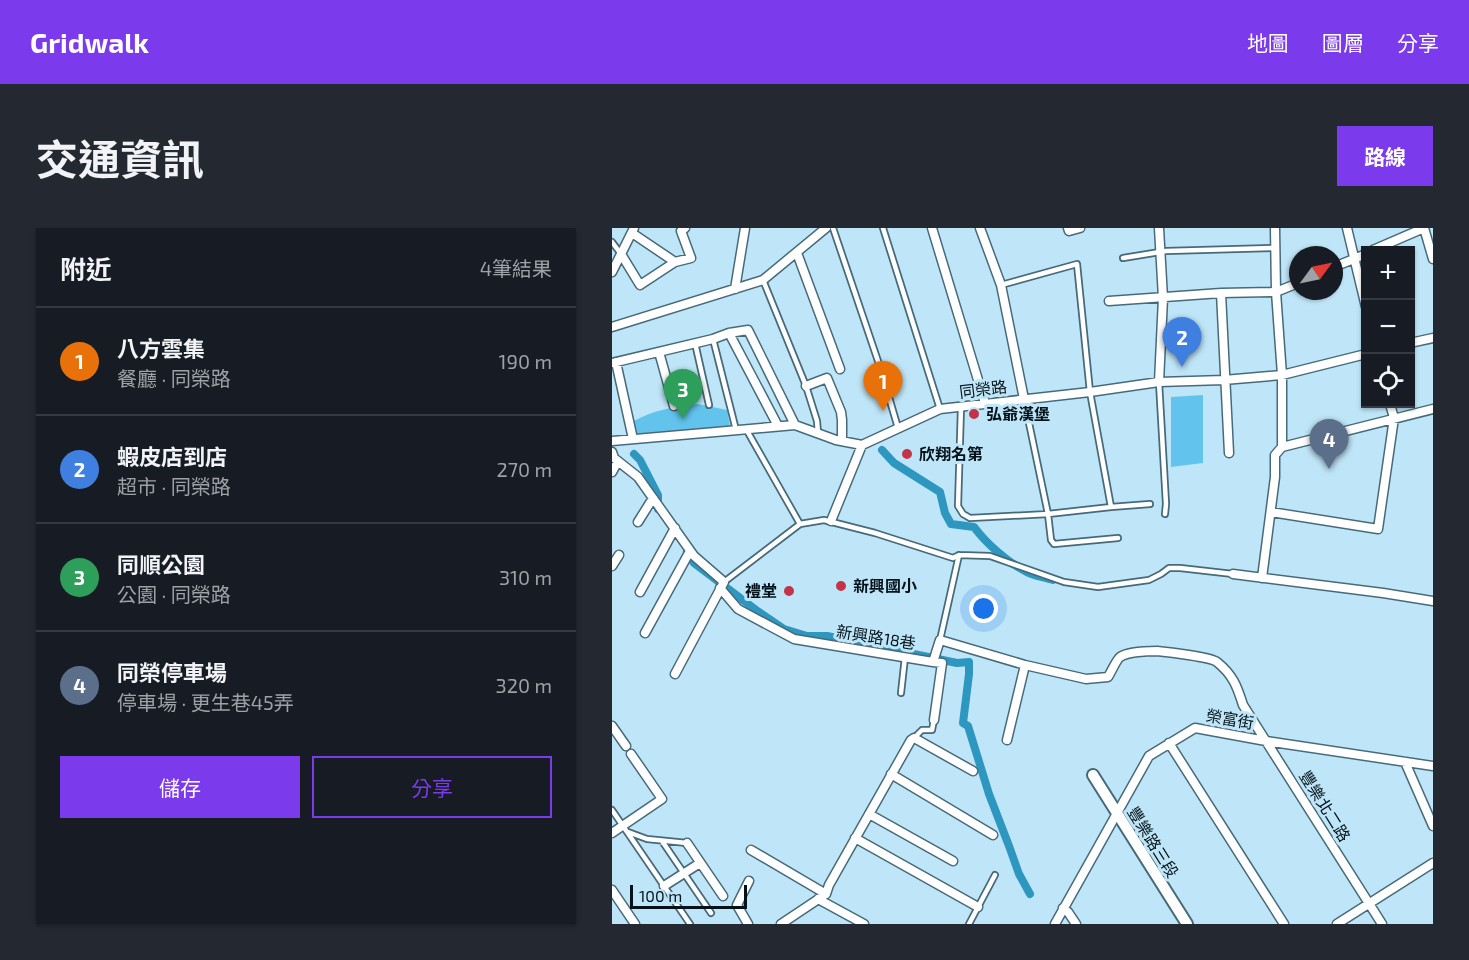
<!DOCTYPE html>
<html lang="zh-TW">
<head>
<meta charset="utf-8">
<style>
	body { margin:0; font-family:"Exo 2","Noto Sans TC",sans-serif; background:#242831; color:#f1f3f6 }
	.controls { position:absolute; right:18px; top:18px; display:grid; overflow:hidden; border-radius:0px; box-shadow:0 2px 4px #0004 }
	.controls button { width:54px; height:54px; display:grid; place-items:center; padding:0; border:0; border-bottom:2px solid #363941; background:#171b24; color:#f1f3f6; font:30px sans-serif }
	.compass { position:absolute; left:677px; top:18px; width:54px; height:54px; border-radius:50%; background:#171b24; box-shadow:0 2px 4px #0004; rotate:57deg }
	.scale { position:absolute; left:18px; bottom:15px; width:117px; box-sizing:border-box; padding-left:6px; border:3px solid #051219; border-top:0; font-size:16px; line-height:21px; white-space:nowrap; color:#051219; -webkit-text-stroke:4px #bfe6f8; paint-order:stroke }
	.you { position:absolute; left:372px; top:381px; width:21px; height:21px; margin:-15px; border:4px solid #fff; border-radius:50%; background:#1a73e8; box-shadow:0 0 0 9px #1a73e833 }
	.badge { display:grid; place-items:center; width:39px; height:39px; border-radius:50%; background:#7c3aed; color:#fff; font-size:20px; font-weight:700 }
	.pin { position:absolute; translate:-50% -50px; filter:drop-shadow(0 2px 3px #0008) }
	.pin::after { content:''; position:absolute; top:32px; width:21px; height:18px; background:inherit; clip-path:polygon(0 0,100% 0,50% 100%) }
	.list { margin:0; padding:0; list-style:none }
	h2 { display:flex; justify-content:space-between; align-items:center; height:78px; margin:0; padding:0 24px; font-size:26px }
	h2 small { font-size:20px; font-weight:400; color:#9ea1a6 }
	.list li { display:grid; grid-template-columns:39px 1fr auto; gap:18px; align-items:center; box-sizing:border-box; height:108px; padding:0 24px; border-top:2px solid #363941 }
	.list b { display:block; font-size:22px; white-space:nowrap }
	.list p { margin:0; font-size:20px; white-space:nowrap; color:#9ea1a6 }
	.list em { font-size:20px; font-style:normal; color:#9ea1a6 }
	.actions { display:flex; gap:12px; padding:18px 24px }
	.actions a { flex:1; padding:14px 0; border:2px solid #7c3aed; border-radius:0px; text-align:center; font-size:21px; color:#7c3aed }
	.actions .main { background:#7c3aed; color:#fff }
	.icon { flex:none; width:33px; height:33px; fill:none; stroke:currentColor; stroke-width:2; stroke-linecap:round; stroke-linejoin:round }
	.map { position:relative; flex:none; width:821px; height:696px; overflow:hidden; border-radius:0px }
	header { display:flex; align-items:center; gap:36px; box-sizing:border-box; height:84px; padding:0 30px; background:#7c3aed; color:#fff }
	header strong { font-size:28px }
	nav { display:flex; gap:33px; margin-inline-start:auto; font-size:21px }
	.intro { display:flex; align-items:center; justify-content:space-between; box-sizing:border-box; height:144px; padding:0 36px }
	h1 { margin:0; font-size:42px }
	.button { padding:15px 27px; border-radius:0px; background:#7c3aed; color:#fff; font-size:21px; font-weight:700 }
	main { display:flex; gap:36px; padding:0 36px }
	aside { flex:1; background:#171b24; border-radius:0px; box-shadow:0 2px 4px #0004 }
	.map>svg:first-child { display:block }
	.green { fill:#62c4ed }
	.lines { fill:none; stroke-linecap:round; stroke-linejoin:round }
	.canal { stroke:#2d97bf; stroke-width:8 }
	.service-casing { stroke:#476a7a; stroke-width:8 }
	.minor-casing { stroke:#476a7a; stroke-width:11 }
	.tertiary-casing { stroke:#476a7a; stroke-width:14 }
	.service { stroke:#fff; stroke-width:4.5 }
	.minor { stroke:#fff; stroke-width:8 }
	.tertiary { stroke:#fff; stroke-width:10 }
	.poi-dot { fill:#c43448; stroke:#bfe6f8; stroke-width:2 }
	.labels { text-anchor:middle; stroke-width:6; stroke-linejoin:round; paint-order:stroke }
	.street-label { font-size:16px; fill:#051219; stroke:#bfe6f8 }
	.poi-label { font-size:16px; font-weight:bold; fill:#051219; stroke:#bfe6f8; text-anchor:start }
</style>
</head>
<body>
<header>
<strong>Gridwalk</strong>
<nav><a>地圖</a><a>圖層</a><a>分享</a></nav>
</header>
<div class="intro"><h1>交通資訊</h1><a class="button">路線</a></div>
<main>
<aside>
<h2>附近<small>4筆結果</small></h2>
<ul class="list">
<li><span class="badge" style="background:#e8710a">1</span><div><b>八方雲集</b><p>餐廳 · 同榮路</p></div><em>190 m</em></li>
<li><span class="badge" style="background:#3f7fe0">2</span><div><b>蝦皮店到店</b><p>超市 · 同榮路</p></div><em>270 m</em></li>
<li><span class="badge" style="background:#2e9e5b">3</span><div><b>同順公園</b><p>公園 · 同榮路</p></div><em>310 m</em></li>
<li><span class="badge" style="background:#5c6f8a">4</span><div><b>同榮停車場</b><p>停車場 · 更生巷45弄</p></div><em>320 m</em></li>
</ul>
<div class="actions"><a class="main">儲存</a><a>分享</a></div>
</aside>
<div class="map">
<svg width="821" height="696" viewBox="0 0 821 696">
	<rect width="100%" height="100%" fill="#bfe6f8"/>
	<path class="green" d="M591,167V235L559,239V169Z
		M86,176L115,182L118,198L26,207L22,193C41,182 65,178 86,176Z"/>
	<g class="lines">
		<path class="canal" d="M270,222L282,235L328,264L333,285L339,296L362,299C374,315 395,334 413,343C421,348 432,349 441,352
			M22,226L28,232L46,267V281
			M75,324L82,335L144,382L172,401L195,408H215L345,435L357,434V446L351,495L356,498L377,566L397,618L407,646L418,666"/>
		<g class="service-casing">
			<path id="service" d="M221,0L269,142L286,200
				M271,0L328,181
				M0,14L9,26
				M511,30L554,23L663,20
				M151,52L194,158L205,193L206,205
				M389,57L465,36L478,164L499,279
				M101,111L124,202
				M83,115L97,177
				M547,154L554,276L553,286
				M412,171L436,286L439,312L442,316L506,310
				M349,179L346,278L351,286L358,290L436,286L499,279L538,276
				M134,201L188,296
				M112,354L188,296L212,292L263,305L341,330L347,327L378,328L452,354L486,359L537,352L549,346L557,340H568L621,346
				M328,412L347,327
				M289,465L293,429
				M302,510L310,502H320L322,492
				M0,582L78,696
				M16,604L35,611L75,615
				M50,613L99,685
				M357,696L383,647"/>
		</g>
		<g class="minor-casing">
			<path id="minor" d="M320,0L373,175
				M368,0L389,57L412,171
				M456,0L457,3L468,0
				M547,0L551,70L547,154
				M663,0L664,64L670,147V219
				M735,0L754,79
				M812,0L821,31
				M20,5L63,34L79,30L69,3L73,0
				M761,22L812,0
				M185,25L228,141
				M9,26L28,57L63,34
				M722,39L754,26
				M0,44L22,0
				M123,61L133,0
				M609,65L617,225
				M497,73L609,65L664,64L686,55
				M0,99L151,52L214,0
				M117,105L166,198
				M798,115L821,110
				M47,124L62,178
				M4,134L21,211
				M0,135L101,111L117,105L136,102L183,197
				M194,158L215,150L229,184L230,192V213
				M0,213L183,197L224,212L250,217L328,181L478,164L547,154L612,152L670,147L754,126
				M670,219L821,181
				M0,224L2,230L26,249L82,328L112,354L63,446
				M0,244L6,233
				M659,284L766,301L782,190L778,176
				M219,293L250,217
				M26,294L41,270
				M0,338L7,327
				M621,346L771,365L821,373
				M650,350L663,249V227L670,219
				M108,360L126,381L182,411L321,434L328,412L413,437L474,451L496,449C499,444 505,431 508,429C515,424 536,423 545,423C555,424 599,429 605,434C621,447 625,458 631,477L770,696
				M28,364L63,300
				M33,405L78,323
				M321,434L330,435L322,492
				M0,498L14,518
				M395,512L413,437
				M557,515L672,696
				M793,534L821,598
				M279,546L381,607
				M257,586L341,633
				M0,605L50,571L19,526
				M243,610L366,679
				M75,615L111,668
				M139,622L214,666
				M52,658L88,635
				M0,662L23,696
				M206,671L252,696
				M451,680L456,684L464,696
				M136,696L125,677L137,653
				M169,696L214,666L217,657L299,512L302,510L304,511L361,543
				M443,696L537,528L583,500L654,513L821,538
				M725,696L821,635"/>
		</g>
		<g class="tertiary-casing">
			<path id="tertiary" d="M481,547L575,696"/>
		</g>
		<use href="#service" class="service"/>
		<use href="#minor" class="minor"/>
		<use href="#tertiary" class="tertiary"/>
	</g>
	<g class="poi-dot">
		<circle cx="362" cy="186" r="6"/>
		<circle cx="295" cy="226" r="6"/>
		<circle cx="229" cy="358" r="6"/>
		<circle cx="177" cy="363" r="6"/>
	</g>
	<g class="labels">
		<g class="street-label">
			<text transform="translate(371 161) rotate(-7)" y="6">同榮路</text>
			<text transform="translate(264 409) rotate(9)" y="6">新興路18巷</text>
			<text transform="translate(618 491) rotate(10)" y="6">榮富街</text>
			<text transform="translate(713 578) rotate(58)" y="6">豐樂北二路</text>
			<text transform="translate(541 614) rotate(58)" y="6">豐樂路三段</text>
		</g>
		<g class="poi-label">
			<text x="374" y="192">弘爺漢堡</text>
			<text x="307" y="232">欣翔名第</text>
			<text x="241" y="364">新興國小</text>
			<text x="165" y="369" text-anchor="end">禮堂</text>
		</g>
	</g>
</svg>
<div class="controls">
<button>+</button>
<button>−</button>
<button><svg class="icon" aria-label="locate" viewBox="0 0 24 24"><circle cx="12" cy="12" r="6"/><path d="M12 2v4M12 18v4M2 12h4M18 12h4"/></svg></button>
</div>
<svg class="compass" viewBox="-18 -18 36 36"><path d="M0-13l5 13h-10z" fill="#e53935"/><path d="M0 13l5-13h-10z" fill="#9ea1a6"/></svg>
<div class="scale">100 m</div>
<div class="you"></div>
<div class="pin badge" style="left:271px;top:183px;background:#e8710a">1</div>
<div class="pin badge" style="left:570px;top:139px;background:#3f7fe0">2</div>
<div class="pin badge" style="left:71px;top:191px;background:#2e9e5b">3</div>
<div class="pin badge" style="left:717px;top:241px;background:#5c6f8a">4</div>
</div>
</main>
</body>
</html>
